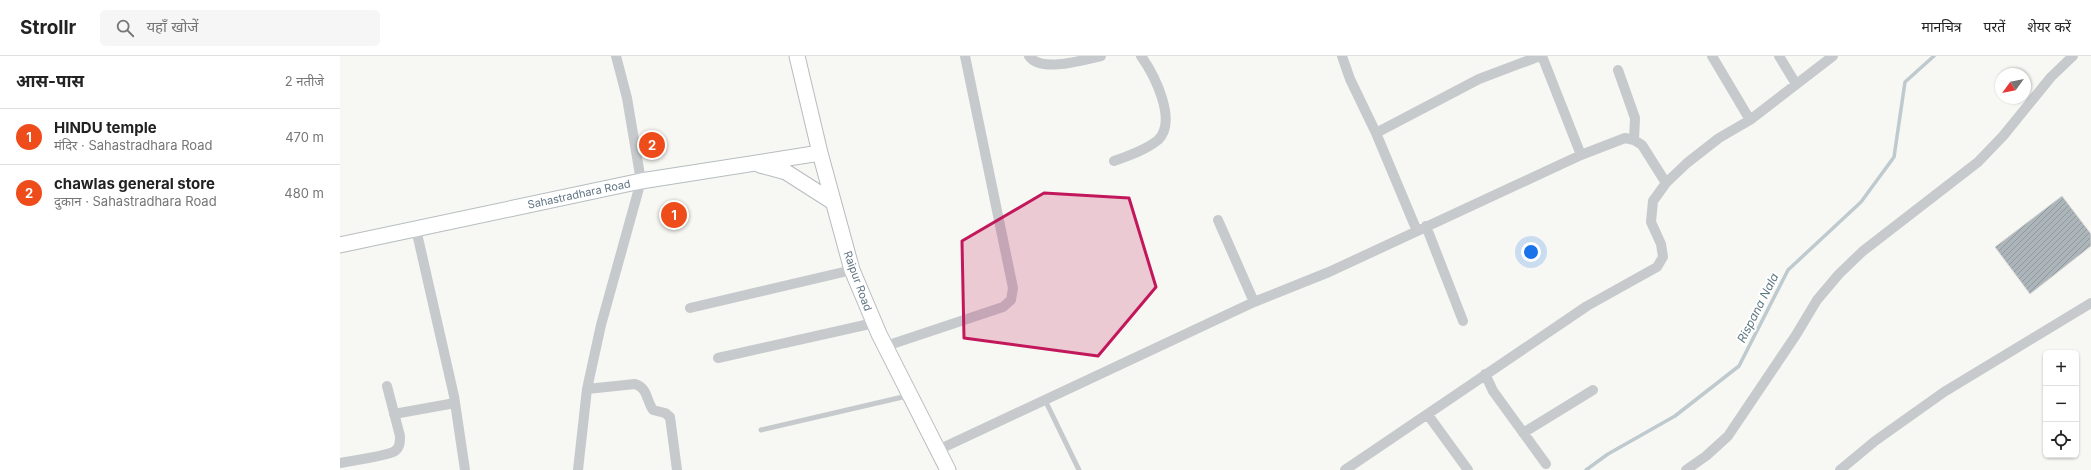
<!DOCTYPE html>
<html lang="hi">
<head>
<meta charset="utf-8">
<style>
	body { margin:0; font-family:Inter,"Noto Sans Devanagari",sans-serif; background:#f6f6f6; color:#222 }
	.controls { position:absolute; right:12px; bottom:12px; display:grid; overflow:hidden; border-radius:6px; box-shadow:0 1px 3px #0004 }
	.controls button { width:36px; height:36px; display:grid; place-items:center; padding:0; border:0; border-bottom:1px solid #e0e0e0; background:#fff; color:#222; font:20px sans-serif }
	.compass { position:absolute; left:1655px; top:12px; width:36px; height:36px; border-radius:50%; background:#fff; box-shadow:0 1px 3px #0004; rotate:237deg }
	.you { position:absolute; left:1191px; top:196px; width:14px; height:14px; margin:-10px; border:3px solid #fff; border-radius:50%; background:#1a73e8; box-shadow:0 0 0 6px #1a73e833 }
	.badge { display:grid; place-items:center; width:26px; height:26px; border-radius:50%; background:#ef4c1b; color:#fff; font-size:13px; font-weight:700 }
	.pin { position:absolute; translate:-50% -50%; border:2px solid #fff; box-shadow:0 1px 4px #0006 }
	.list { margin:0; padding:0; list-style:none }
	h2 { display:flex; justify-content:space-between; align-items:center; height:52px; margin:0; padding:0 16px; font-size:17px }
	h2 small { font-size:13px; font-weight:400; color:#767676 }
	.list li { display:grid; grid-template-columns:26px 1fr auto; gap:12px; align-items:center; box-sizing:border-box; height:56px; padding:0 16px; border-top:1px solid #e0e0e0 }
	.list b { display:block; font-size:15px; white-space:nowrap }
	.list p { margin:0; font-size:13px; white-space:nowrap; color:#767676 }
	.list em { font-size:13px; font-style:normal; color:#767676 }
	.icon { flex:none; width:22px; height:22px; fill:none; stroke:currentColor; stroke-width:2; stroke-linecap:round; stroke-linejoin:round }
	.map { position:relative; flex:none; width:1751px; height:414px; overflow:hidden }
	header { display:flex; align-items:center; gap:24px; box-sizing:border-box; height:56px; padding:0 20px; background:#fff; border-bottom:1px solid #e0e0e0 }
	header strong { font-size:19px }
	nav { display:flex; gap:22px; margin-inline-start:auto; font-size:14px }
	.search { width:280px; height:36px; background:#f6f6f6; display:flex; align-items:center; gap:10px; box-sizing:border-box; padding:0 14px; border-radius:6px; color:#767676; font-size:15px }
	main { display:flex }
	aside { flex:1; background:#fff }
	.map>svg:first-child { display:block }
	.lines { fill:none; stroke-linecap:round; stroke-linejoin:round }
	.stream { stroke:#bfcacf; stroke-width:3.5 }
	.building { fill:url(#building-hatch); stroke:#d8d8d5 }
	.secondary-casing { stroke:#b6bcc0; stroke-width:17 }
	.service { stroke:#c6cacd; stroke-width:5 }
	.minor { stroke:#c6cacd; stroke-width:10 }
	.secondary { stroke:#fff; stroke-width:15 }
	.marked { fill:#c2185b; fill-opacity:0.2; stroke:#c2185b; stroke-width:3; stroke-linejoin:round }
	.labels { text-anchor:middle; stroke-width:4; stroke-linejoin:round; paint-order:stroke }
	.street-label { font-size:11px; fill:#637786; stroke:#fff }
	.water-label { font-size:12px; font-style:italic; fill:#5f7983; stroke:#fff }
</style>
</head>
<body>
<header>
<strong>Strollr</strong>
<div class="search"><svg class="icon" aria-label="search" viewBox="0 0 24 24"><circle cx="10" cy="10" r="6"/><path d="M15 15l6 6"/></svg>यहाँ खोजें</div>
<nav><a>मानचित्र</a><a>परतें</a><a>शेयर करें</a></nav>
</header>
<main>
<aside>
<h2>आस-पास<small>2 नतीजे</small></h2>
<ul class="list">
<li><span class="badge">1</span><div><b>HINDU temple</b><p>मंदिर · Sahastradhara Road</p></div><em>470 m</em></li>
<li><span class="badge">2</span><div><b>chawlas general store</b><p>दुकान · Sahastradhara Road</p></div><em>480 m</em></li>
</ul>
</aside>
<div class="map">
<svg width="1751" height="414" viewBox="0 0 1751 414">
	<defs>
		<pattern id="building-hatch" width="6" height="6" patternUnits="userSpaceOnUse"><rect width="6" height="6" fill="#acb5ba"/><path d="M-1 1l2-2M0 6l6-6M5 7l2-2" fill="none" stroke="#90989d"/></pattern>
	</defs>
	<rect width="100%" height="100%" fill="#f7f7f3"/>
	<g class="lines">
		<path class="stream" d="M1246,414L1268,398L1335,360L1399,310L1448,214L1521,146L1554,101L1565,26L1594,0"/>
	</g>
	<path class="building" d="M1722,140L1751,178V190L1690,238L1655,191Z"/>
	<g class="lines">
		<g class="secondary-casing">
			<path id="secondary" d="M457,0L480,97L512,214L539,278L608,414
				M420,109L446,116L493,146
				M0,189L301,125L480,97"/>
		</g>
		<path class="service" d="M705,344L739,414
			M421,374L567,340"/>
		<path class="minor" d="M689,0C701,17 743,4 761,0
			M1002,0L1010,23L1036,77L1077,175
			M1202,0L1241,99
			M1372,0L1410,64
			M1439,0L1456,28
			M1278,14L1295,62L1294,84
			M1036,77L1139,23L1200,0
			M774,105C788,100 806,94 818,84C838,65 814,18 801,0
			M878,164L914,246
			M1086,170L1123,265
			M76,173L114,340L125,414
			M350,252L512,214
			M546,290L663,251L671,244L673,232L625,0
			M378,302L534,267
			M1145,318L1153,335L1206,408
			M247,333L295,328C308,332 306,344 313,354L325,357L330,361L337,414
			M54,358L115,347
			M1088,359L1128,414
			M1183,377L1253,334
			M598,394L914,246L989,216L1241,99L1285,82L1294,84L1302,89L1326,127
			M0,407C11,405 47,400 55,395C60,391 60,386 60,380L47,330
			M238,414L247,333L261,269L301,125L287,42L276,0
			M1005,414L1247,250L1317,211L1323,201L1321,188L1311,166L1313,145L1326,127L1347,107L1379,82L1410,64L1493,0
			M1346,414L1366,400L1388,380L1456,279L1477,244L1499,218L1523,195L1638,106L1663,80L1711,21L1733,0
			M1500,414L1535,385L1604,336L1751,247"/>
		<use href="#secondary" class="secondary"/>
	</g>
	<path class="marked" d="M704,137L789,142L816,231L758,300L624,282L622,185Z"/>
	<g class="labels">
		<g class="street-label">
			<text transform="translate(239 138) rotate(-12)" y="4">Sahastradhara Road</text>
			<text transform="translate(518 225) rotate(70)" y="4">Raipur Road</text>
		</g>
		<g class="water-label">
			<text transform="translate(1418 252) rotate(-63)" y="4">Rispana Nala</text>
		</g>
	</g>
</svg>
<div class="controls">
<button>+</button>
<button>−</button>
<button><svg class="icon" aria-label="locate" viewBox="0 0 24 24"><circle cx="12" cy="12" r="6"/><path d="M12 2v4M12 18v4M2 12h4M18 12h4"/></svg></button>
</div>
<svg class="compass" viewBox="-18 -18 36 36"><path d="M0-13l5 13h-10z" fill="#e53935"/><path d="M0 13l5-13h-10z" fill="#767676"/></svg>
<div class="you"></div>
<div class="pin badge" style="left:334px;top:159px">1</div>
<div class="pin badge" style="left:312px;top:89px">2</div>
</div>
</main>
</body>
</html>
